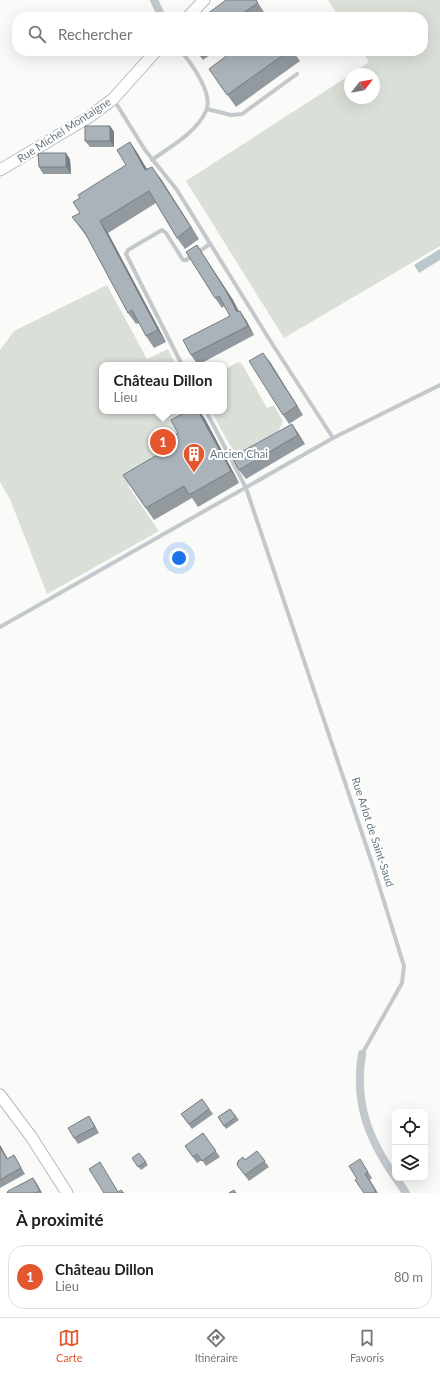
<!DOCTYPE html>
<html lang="fr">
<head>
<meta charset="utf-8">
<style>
	body { margin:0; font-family:Lato,sans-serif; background:#f6f6f6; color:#222 }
	.controls { position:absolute; right:12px; bottom:12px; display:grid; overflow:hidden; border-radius:8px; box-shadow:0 4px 16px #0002 }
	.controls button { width:36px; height:36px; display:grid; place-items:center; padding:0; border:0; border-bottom:1px solid #e0e0e0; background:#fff; color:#222; font:20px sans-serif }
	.compass { position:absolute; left:344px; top:68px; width:36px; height:36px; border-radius:50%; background:#fff; box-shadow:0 4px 16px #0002; rotate:59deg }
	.you { position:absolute; left:179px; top:558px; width:14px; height:14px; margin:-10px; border:3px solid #fff; border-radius:50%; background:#1a73e8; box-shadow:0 0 0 6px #1a73e833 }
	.badge { display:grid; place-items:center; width:26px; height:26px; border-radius:50%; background:#e4572e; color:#fff; font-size:13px; font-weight:700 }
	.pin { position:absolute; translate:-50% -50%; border:2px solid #fff; box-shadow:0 1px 4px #0006 }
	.popup { position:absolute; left:99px; top:362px; width:128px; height:52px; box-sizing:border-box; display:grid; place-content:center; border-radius:8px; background:#fff; filter:drop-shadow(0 1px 3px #0005); font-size:13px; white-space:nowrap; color:#767676 }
	.popup b { font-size:15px; color:#222 }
	.popup::after { content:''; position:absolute; left:50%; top:100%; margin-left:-8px; border:8px solid transparent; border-top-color:#fff }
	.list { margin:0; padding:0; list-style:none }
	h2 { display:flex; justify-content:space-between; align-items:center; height:52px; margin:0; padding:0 16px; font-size:17px }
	h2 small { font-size:13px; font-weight:400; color:#767676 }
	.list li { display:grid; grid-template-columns:26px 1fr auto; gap:12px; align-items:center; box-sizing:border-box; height:64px; margin:0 8px 8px; padding:0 8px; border:1px solid #e0e0e0; border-radius:16px }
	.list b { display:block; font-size:15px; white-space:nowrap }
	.list p { margin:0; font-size:13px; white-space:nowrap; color:#767676 }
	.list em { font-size:13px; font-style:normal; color:#767676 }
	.icon { flex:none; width:22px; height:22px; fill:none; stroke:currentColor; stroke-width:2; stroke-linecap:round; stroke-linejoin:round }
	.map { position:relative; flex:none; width:440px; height:1193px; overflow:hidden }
	.search { position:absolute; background:#fff; box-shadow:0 4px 16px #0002; left:12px; right:12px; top:12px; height:44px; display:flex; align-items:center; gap:10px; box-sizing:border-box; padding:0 14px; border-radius:16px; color:#767676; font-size:15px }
	.sheet { height:124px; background:#fff }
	nav { display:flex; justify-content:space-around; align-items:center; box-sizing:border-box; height:56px; border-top:1px solid #e0e0e0; background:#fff; font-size:11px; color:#767676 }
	nav a { display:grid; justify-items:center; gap:2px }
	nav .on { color:#e4572e }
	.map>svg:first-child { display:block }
	.green { fill:#dadfd7 }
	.water { fill:#bbc7cb }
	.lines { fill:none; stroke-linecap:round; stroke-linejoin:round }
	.secondary-casing { stroke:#b3babf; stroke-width:13 }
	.lane { stroke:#c3c8cc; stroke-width:4 }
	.street { stroke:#c3c8cc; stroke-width:8 }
	.secondary { stroke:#fff; stroke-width:11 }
	.wall { fill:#929a9f }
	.shaded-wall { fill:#777d82 }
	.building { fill:#aab3b9; stroke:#777d82 }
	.labels { text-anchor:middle; stroke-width:4; stroke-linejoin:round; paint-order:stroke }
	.street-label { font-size:11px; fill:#657683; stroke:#fff }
	.poi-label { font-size:11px; fill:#657683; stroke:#fff; text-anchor:start }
</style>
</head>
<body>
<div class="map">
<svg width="440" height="1193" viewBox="0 0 440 1193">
	<rect width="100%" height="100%" fill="#fafaf8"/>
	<path class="green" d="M328,0H440V246L284,338L186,181L350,75V98H374V74H351L369,62L362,51H423V17H339Z
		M107,285L147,359L168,349L176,365H102V411H200L203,416L176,431L182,444L165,464L128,486L159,531L47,594L10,499L0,482V350L14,331Z
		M238,362L242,364L267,408L274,405L283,421L278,432L236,456L211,411H224V370Z"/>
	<path class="water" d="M440,249V260L419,273L414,265Z"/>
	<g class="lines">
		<g class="secondary-casing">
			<path id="secondary" d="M188,17L204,0
				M0,170L89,117L113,99L156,51
				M0,1095L32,1138L67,1193"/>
		</g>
		<path class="lane" d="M207,109L231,115L242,114L297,74
			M152,160C171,146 196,133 206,111C214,94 191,63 181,51
			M182,365L126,254L128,250L162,230L166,233L183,260H186L210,244
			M206,411L246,488L373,866L404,966L402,983L362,1054
			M333,438L440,385
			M0,627L333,438L271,342L177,190L145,150L114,100"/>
		<path class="street" d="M154,0L162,17
			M362,1054C354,1102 368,1138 395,1177
			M396,1178L406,1193"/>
		<use href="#secondary" class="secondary"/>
	</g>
	<path class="wall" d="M256,0L266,15L263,17H203Z
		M196,51H215L203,60Z
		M233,51H293L300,61L236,107L209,69Z
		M110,126L114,132V147H90L85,141Z
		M130,142L138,154L147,169L161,179L199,239L185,249L177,238L156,203L108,233L166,342L154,348L146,336L139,323L136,324L128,313L87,237L72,217L80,213L126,165Z
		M70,159L71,174H43L39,167Z
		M197,245L233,300L238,311L246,320L254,335L198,365L191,355L230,316L224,306L222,308L215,298Z
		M270,362L303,415L289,424L283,415Z
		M188,411H199L205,419L239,483L198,507L192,498L154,520L123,475L164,451L178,433Z
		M292,424L305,444L246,479L239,470Z
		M202,1099L213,1114L192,1129L181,1114Z
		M230,1109L239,1120L226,1129L218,1117Z
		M93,1122L99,1133L78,1144L74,1138Z
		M203,1133L220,1157L206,1166L202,1160L197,1163L185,1146Z
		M0,1145L8,1159L14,1155L25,1174L0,1188Z
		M257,1151L269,1167L249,1181L237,1165Z
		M139,1153L148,1165L141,1170L132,1158Z
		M360,1159L372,1178L370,1180L378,1193H364L357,1179Z
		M33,1178L37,1184L42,1193H7Z"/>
	<path class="shaded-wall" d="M110,126L114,132V147L110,141Z
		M130,142L138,154L154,182L145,170Z
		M66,153L70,159L71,174L66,167Z
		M152,167L161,179L199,239L191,227Z
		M100,221L108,233L166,342L158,330Z
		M197,245L233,300L244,321L237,312Z
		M240,311L246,320L254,335L248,326Z
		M263,353L270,362L303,415L297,406Z
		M198,411H199L205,419L239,483L231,471Z
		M292,424L298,433L305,444L298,435Z
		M0,1145L11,1165L7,1159L0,1147Z
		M33,1178L37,1184L42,1193L40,1191Z"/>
	<path class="building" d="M226,0H256L258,3L237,17H203Z
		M233,51H289L227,95L209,69Z
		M85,126H110V141H85Z
		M130,142L145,170L152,167L191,227L177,238L149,191L100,221L158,330L146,336L132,310L128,313L84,231L72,217L80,213L73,202L80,198L78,195L126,165L117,150Z
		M38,153H66V167H39Z
		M197,245L226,291L237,312L240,311L248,326L191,355L183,340L230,316L219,296L215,298L186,252Z
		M263,353L297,406L283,415L249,361Z
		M188,411H198L231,471L189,495L184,486L146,508L123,475L164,451L160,443L178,433L171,420Z
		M292,424L298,435L239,470L232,457Z
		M202,1099L209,1109L189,1124L181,1114Z
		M230,1109L236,1117L224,1126L218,1117Z
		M89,1116L95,1127L74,1138L68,1128Z
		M203,1133L216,1151L202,1161L197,1154L193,1157L185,1146Z
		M0,1147L7,1159L14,1155L21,1168L0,1180Z
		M257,1151L265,1161L245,1175L237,1165L238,1161L243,1157L245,1160Z
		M139,1153L146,1162L138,1167L132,1158Z
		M360,1159L368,1172L365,1174L376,1191L373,1193H364L355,1180L357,1179L349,1166Z
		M100,1162L118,1192L121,1190L124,1193H104L89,1169Z
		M33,1178L40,1191L35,1193H7L8,1191Z
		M234,1190L236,1193H229Z"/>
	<defs>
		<g id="building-pin" transform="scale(1.15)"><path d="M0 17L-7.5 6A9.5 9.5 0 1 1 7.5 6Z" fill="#e4572e" stroke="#fff"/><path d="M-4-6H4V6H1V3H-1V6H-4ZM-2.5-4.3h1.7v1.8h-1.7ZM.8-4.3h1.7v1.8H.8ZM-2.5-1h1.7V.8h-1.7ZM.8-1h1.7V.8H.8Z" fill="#fff"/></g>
	</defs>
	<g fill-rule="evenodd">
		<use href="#building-pin" x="194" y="454"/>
	</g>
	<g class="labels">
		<g class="street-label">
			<text transform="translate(64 130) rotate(-33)" y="4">Rue Michel Montaigne</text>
			<text transform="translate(373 832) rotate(72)" y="4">Rue Arlot de Saint-Saud</text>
		</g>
		<g class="poi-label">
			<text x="210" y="458">Ancien Chai</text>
		</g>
	</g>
</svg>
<div class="controls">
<button><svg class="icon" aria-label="locate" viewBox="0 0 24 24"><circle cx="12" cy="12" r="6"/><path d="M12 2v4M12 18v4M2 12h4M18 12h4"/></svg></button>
<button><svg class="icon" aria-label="layers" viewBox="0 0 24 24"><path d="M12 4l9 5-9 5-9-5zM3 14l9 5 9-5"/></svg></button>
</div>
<svg class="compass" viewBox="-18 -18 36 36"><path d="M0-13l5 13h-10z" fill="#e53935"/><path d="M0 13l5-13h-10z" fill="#767676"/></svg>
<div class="you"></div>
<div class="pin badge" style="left:163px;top:442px">1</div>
<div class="popup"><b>Château Dillon</b>Lieu</div>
<div class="search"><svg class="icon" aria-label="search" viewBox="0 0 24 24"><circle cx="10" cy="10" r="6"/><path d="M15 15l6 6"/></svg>Rechercher</div>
</div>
<section class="sheet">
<h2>À proximité<small></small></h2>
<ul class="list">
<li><span class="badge">1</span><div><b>Château Dillon</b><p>Lieu</p></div><em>80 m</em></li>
</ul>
</section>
<nav>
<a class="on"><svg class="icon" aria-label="map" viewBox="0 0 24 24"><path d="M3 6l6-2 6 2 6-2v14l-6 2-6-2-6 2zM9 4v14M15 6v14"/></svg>Carte</a>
<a><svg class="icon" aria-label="directions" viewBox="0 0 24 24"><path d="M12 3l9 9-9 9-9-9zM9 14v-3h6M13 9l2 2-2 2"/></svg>Itinéraire</a>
<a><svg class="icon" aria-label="saved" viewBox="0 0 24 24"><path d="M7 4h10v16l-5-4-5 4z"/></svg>Favoris</a>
</nav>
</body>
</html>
